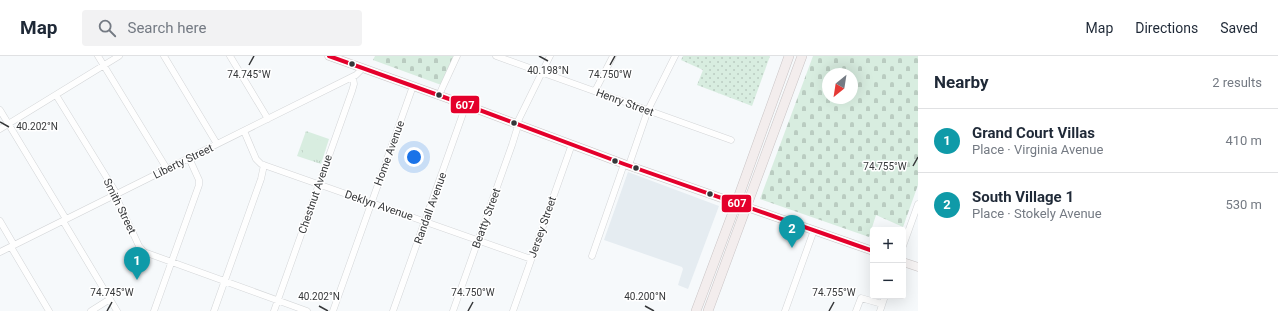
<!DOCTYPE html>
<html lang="en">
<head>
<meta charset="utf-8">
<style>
	body { margin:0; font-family:Roboto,sans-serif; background:#f2f2f3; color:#1f2937 }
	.controls { position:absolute; right:12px; bottom:12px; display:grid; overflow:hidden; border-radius:4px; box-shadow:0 4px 16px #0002 }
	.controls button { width:36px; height:36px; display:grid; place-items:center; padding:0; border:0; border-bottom:1px solid #e0e1e3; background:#fff; color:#1f2937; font:20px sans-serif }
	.compass { position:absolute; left:822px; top:12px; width:36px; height:36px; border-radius:50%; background:#fff; box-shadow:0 4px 16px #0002; rotate:210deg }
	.you { position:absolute; left:414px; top:101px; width:14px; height:14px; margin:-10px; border:3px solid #fff; border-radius:50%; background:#1a73e8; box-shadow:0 0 0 6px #1a73e833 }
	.badge { display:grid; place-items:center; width:26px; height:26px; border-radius:50%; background:#b45309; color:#fff; font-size:13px; font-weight:700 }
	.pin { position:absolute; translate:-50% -33px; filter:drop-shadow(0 1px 2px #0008) }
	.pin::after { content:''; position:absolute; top:21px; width:14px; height:12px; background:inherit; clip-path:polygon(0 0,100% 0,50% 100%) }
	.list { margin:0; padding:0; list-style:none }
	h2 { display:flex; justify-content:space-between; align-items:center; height:52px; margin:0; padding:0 16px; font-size:17px }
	h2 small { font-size:13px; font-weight:400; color:#747a83 }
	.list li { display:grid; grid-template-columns:26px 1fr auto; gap:12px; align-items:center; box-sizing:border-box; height:64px; padding:0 16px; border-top:1px solid #e0e1e3 }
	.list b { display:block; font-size:15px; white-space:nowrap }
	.list p { margin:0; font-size:13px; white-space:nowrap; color:#747a83 }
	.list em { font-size:13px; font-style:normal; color:#747a83 }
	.icon { flex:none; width:22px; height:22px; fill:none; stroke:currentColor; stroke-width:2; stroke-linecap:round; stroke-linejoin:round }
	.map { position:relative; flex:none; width:918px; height:255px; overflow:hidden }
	header { display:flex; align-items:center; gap:24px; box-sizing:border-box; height:56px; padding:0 20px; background:#fff; border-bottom:1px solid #e0e1e3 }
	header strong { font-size:19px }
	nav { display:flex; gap:22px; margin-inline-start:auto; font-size:14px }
	.search { width:280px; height:36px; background:#f2f2f3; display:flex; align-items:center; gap:10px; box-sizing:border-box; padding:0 14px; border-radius:4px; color:#747a83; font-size:15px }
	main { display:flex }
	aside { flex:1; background:#fff }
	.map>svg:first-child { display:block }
	.built { fill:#e5ecf1 }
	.grass { fill:url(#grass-dots) }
	.cemetery { fill:url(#cemetery-stones); fill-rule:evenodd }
	.park { fill:url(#park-tufts) }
	.garden { fill:#d8ede0 }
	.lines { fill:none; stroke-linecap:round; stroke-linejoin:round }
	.minor-casing { stroke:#d3d5d7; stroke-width:7 }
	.major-casing { stroke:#c9c4c5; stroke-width:9 }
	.highway-casing { stroke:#c9c4c5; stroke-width:10 }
	.minor { stroke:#fefefe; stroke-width:6 }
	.major { stroke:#f7f4f4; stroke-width:8 }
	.highway { stroke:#f3eded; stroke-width:9 }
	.bus-1-casing { stroke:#fff; stroke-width:7 }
	.bus-1 { stroke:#e4002b; stroke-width:4 }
	.ticks { fill:none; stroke:#353739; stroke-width:1.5 }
	.bus-dot { fill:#353739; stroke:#fff; stroke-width:1.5 }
	.labels { text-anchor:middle; stroke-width:3; stroke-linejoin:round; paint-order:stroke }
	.street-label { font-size:11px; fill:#353739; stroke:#fff }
	.ticks-label { font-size:10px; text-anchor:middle; fill:#353739; stroke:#fff; stroke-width:3; stroke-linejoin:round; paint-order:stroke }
	.line-badge { stroke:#fff; stroke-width:1.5 }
	.badge-label { font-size:11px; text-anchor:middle; font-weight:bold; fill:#fff }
</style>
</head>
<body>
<header>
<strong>Map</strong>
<div class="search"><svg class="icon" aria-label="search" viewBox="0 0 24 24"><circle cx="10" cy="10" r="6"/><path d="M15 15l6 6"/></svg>Search here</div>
<nav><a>Map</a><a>Directions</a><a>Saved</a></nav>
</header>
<main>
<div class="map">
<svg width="918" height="255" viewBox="0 0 918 255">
	<defs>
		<pattern id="grass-dots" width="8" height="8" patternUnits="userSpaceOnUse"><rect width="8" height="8" fill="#d8ede0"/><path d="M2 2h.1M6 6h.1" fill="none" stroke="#baccc1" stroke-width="1.8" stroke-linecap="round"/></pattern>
		<pattern id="cemetery-stones" width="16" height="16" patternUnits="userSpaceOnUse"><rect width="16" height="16" fill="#d8ede0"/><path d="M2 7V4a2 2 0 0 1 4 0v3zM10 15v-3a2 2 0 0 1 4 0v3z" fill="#baccc1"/></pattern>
		<pattern id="park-tufts" width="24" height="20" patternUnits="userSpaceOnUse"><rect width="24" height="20" fill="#d8ede0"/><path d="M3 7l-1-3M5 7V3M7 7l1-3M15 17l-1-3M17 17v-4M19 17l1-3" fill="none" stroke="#baccc1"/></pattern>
	</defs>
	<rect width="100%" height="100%" fill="#f6f9fb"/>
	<path class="built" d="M628,116L719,150L688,233L678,229L683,213L682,211L604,184Z"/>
	<path class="grass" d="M683,0H770L752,50L697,29L703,14L681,4Z"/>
	<path class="cemetery" d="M375,0H459L444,30L373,4Z
		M813,0H918V129L903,171L876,159L869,181L760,143ZM828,18H852V42H828Z"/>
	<path class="park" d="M306,75L329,83L321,108L297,100Z"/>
	<path class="garden" d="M308,80L326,86L323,95L305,89Z
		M305,89L323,96L320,105L302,98Z"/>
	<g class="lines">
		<g class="minor-casing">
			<path id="minor" d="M98,0L167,113
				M164,0L217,88
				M230,0L268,63
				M496,0L731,84
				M595,35L613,0
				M56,39L115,135L117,143L139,190L144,196L307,255
				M439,39L457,0
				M0,54L66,163
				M0,73L119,0
				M244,75L256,103L261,108L531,203
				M629,109L648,54L675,0
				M0,165L14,189
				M63,165L117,255
				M903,190L918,148
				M11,191L49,255
				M0,196L356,19L363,12
				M592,200L624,108
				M91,255L110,243
				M154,255L199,129V124L189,102
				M214,255L261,123L264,109
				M274,255L352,35L354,28L353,21
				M333,255L413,30
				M393,255L466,49
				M453,255L512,89L517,73L519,63L550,0
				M513,255L572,88
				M785,255L814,174
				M856,255L861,242L882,248
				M880,255L885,240"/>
		</g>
		<g class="major-casing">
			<path id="major" d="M329,0L466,49L624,108L873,195
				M903,206L918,211"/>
		</g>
		<g class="highway-casing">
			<path id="highway" d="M696,255L733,156L789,0
				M708,255L802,0"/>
		</g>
		<use href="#minor" class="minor"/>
		<use href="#major" class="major"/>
		<use href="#highway" class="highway"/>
		<g class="bus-1-casing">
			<path id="bus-1" d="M329,0L466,49L624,108L873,195"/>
		</g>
		<use href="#bus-1" class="bus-1"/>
	</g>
	<path class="ticks" d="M539,0L548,5M249,9L254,0M610,9L615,0M0,66L9,71M913,110L918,101M319,250L328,255M645,250L654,255M107,255L112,246M468,255L473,246M829,255L834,246"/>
	<g class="bus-dot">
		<circle cx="352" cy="8" r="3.5"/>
		<circle cx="439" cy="39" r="3.5"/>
		<circle cx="514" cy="67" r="3.5"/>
		<circle cx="615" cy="105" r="3.5"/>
		<circle cx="636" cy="112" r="3.5"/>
		<circle cx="710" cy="138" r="3.5"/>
	</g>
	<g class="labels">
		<g class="street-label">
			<text transform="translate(625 46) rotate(20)" y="4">Henry Street</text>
			<text transform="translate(389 97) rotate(-70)" y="4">Home Avenue</text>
			<text transform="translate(183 105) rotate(-26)" y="4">Liberty Street</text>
			<text transform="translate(315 138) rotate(-71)" y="4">Chestnut Avenue</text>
			<text transform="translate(379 149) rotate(19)" y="4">Deklyn Avenue</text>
			<text transform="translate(120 150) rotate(64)" y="4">Smith Street</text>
			<text transform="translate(430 152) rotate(-70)" y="4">Randall Avenue</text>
			<text transform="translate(486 162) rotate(-70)" y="4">Beatty Street</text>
			<text transform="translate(542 171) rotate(-71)" y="4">Jersey Street</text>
		</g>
	</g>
	<g class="ticks-label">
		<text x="548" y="18">40.198°N</text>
		<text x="610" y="22">74.750°W</text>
		<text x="249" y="22">74.745°W</text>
		<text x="37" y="74">40.202°N</text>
		<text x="885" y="114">74.755°W</text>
		<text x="112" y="240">74.745°W</text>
		<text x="473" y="240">74.750°W</text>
		<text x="834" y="240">74.755°W</text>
		<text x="319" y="244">40.202°N</text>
		<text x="645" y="244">40.200°N</text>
	</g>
	<g class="line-badge">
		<rect x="450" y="39" width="30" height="19" rx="4" fill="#e4002b"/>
		<rect x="721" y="138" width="31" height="19" rx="4" fill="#e4002b"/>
	</g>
	<g class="badge-label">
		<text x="465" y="53">607</text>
		<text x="737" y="151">607</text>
	</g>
</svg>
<div class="controls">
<button>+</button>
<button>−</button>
</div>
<svg class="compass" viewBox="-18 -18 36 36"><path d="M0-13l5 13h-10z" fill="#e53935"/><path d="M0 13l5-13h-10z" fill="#747a83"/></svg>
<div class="you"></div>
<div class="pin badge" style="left:137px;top:224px;background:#0f9aa8">1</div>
<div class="pin badge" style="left:792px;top:192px;background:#0f9aa8">2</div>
</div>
<aside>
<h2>Nearby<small>2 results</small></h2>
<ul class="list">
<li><span class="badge" style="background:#0f9aa8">1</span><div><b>Grand Court Villas</b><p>Place · Virginia Avenue</p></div><em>410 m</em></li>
<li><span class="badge" style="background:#0f9aa8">2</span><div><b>South Village 1</b><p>Place · Stokely Avenue</p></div><em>530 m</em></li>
</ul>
</aside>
</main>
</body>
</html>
